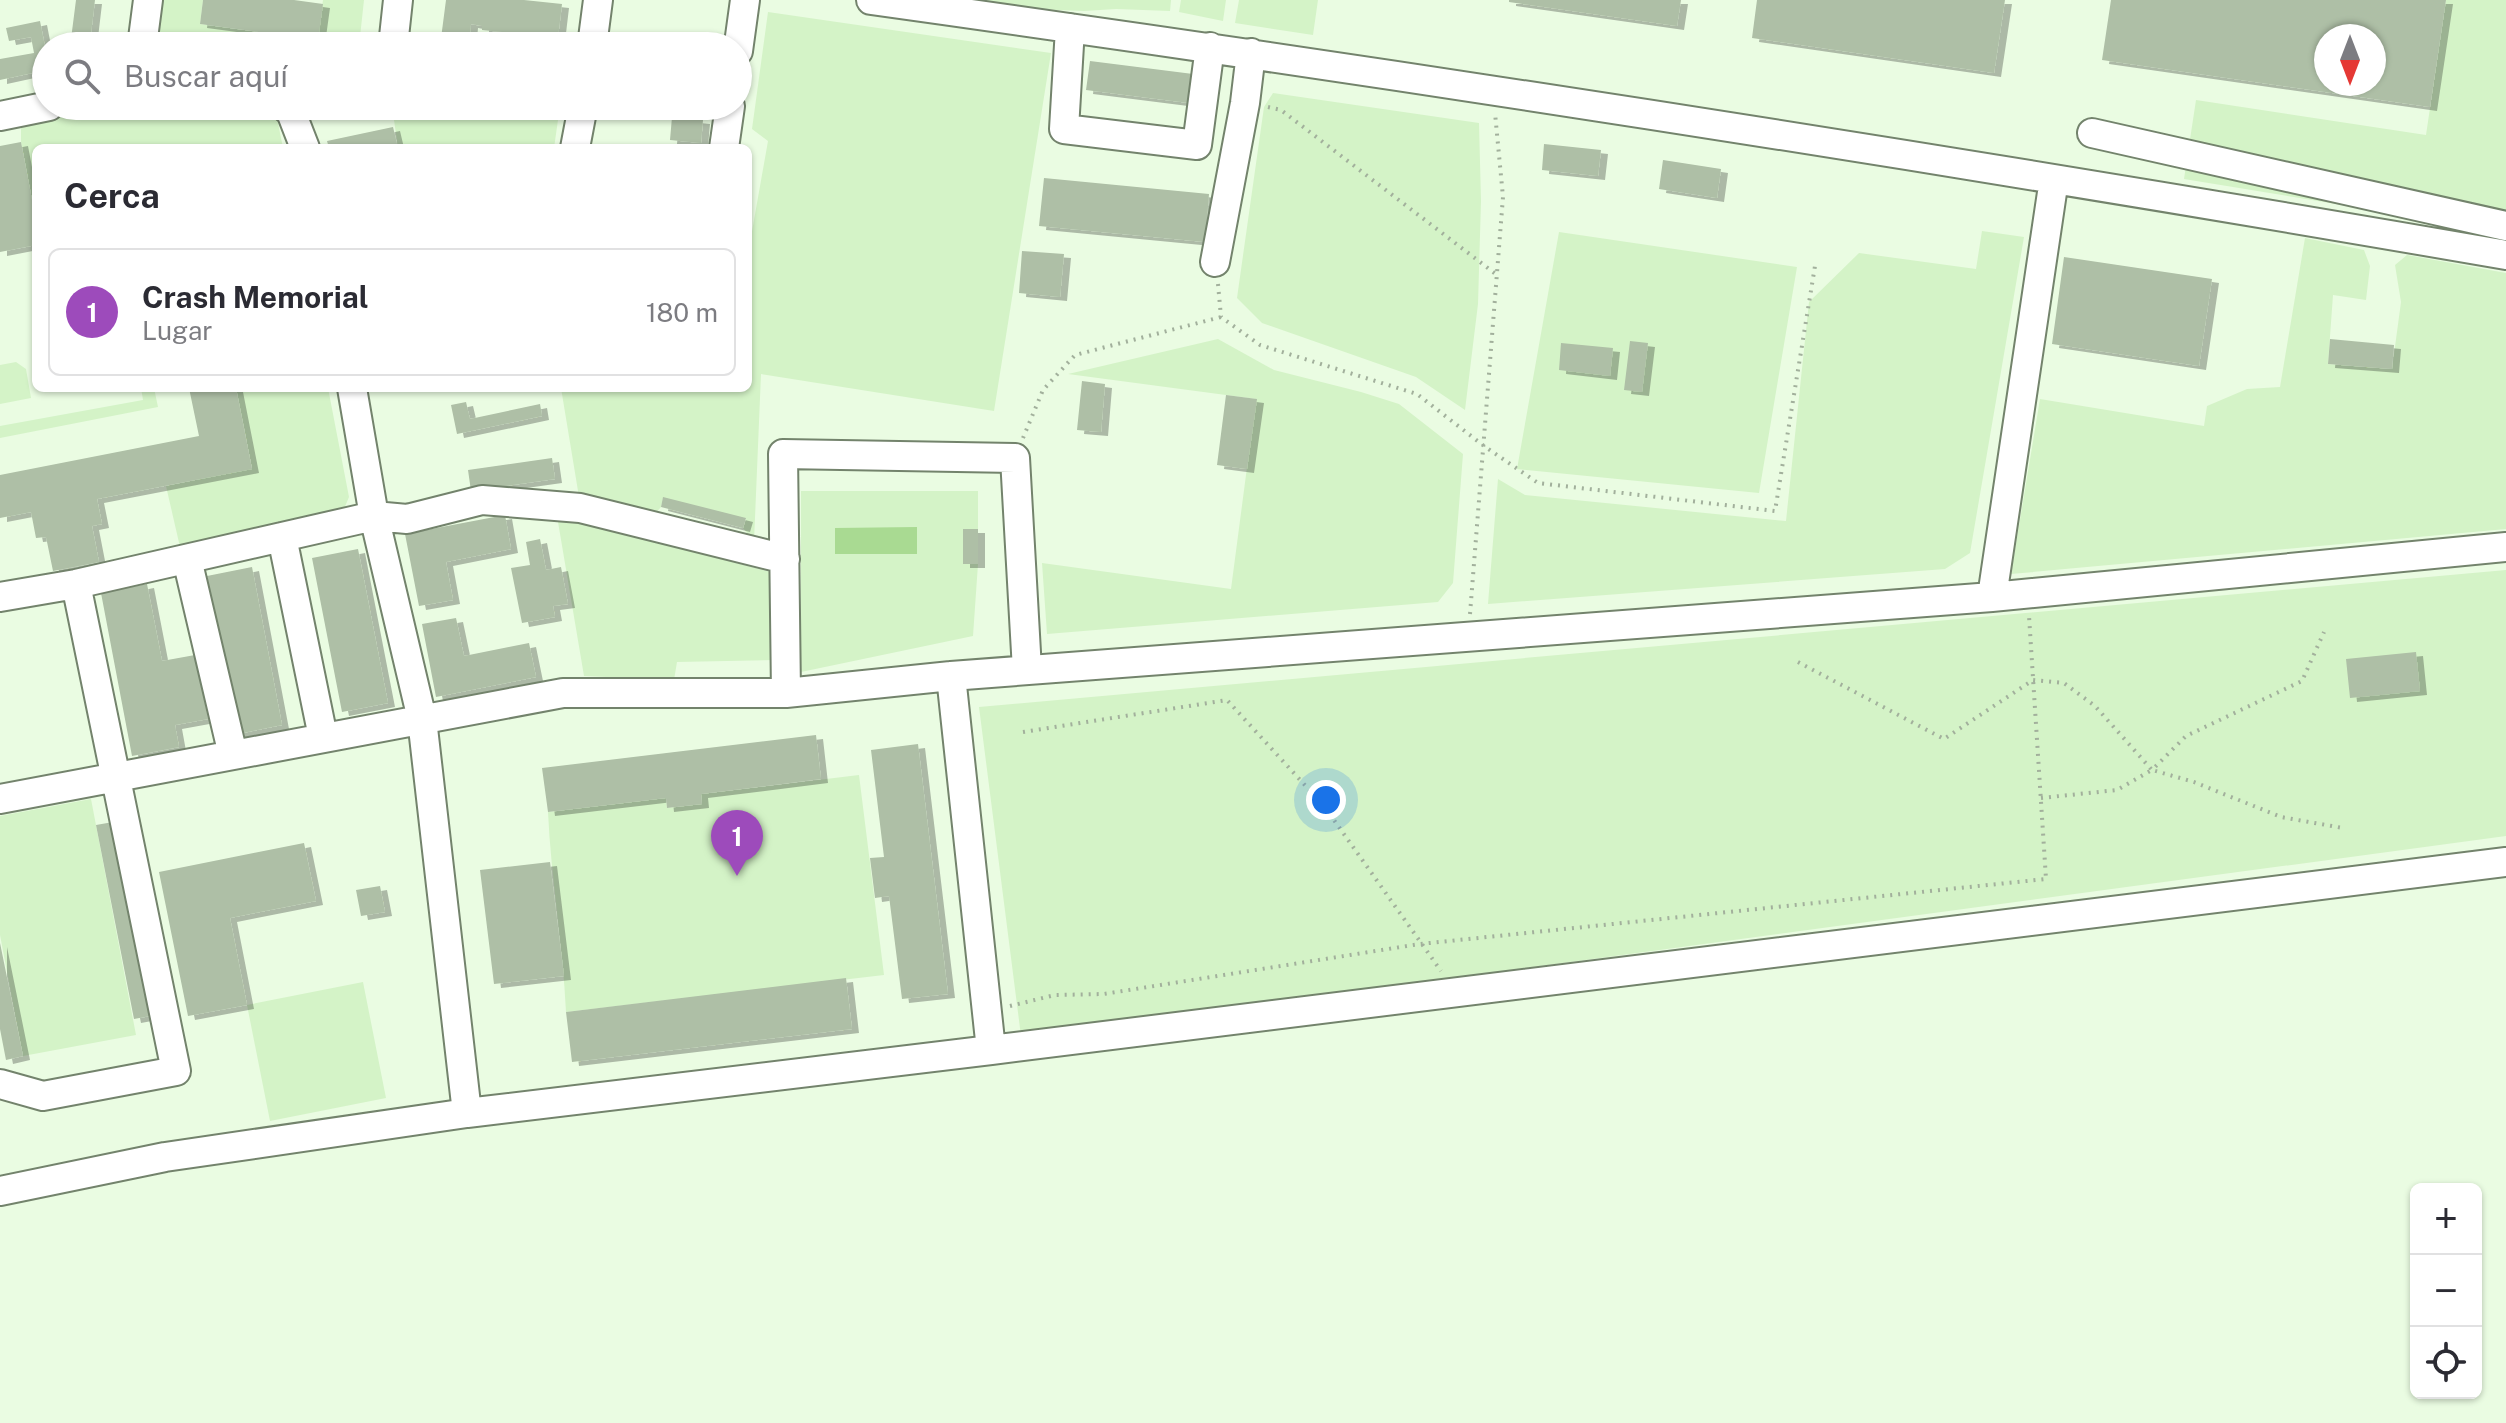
<!DOCTYPE html>
<html lang="es">
<head>
<meta charset="utf-8">
<style>
	body { margin:0; font-family:"Public Sans",sans-serif; background:#f2f2f3; color:#2b2b33 }
	.controls { position:absolute; right:24px; bottom:24px; display:grid; overflow:hidden; border-radius:12px; box-shadow:0 2px 6px #0004 }
	.controls button { width:72px; height:72px; display:grid; place-items:center; padding:0; border:0; border-bottom:2px solid #e1e1e2; background:#fff; color:#2b2b33; font:40px sans-serif }
	.compass { position:absolute; left:2314px; top:24px; width:72px; height:72px; border-radius:50%; background:#fff; box-shadow:0 2px 6px #0004; rotate:180deg }
	.you { position:absolute; left:1326px; top:800px; width:28px; height:28px; margin:-20px; border:6px solid #fff; border-radius:50%; background:#1a73e8; box-shadow:0 0 0 12px #1a73e833 }
	.badge { display:grid; place-items:center; width:52px; height:52px; border-radius:50%; background:#9d4bbb; color:#fff; font-size:26px; font-weight:700 }
	.pin { position:absolute; translate:-50% -66px; filter:drop-shadow(0 2px 4px #0008) }
	.pin::after { content:''; position:absolute; top:42px; width:28px; height:24px; background:inherit; clip-path:polygon(0 0,100% 0,50% 100%) }
	.list { margin:0; padding:0; list-style:none }
	h2 { display:flex; justify-content:space-between; align-items:center; height:104px; margin:0; padding:0 32px; font-size:34px }
	h2 small { font-size:26px; font-weight:400; color:#7c7c81 }
	.list li { display:grid; grid-template-columns:52px 1fr auto; gap:24px; align-items:center; box-sizing:border-box; height:128px; margin:0 16px 16px; padding:0 16px; border:2px solid #e1e1e2; border-radius:12px }
	.list b { display:block; font-size:30px; white-space:nowrap }
	.list p { margin:0; font-size:26px; white-space:nowrap; color:#7c7c81 }
	.list em { font-size:26px; font-style:normal; color:#7c7c81 }
	.icon { flex:none; width:44px; height:44px; fill:none; stroke:currentColor; stroke-width:2; stroke-linecap:round; stroke-linejoin:round }
	.map { position:relative; flex:none; width:2506px; height:1423px; overflow:hidden }
	.search { position:absolute; background:#fff; box-shadow:0 2px 6px #0004; left:32px; top:32px; width:720px; height:88px; display:flex; align-items:center; gap:20px; box-sizing:border-box; padding:0 28px; border-radius:44px; color:#7c7c81; font-size:30px }
	.panel { position:absolute; background:#fff; box-shadow:0 2px 6px #0004; left:32px; top:144px; width:720px; height:248px; border-radius:12px }
	.map>svg:first-child { display:block }
	.green { fill:#d4f3c7 }
	.water { fill:#a9da92 }
	.building { fill:#aebfa6; fill-rule:evenodd; filter:url(#shadow) }
	.lines { fill:none; stroke-linecap:round; stroke-linejoin:round }
	.minor-casing { stroke:#73836c; stroke-width:32 }
	.path { stroke:#a2b09c; stroke-width:4; stroke-dasharray:2 6; stroke-linecap:butt }
	.minor { stroke:#fff; stroke-width:28 }
</style>
</head>
<body>
<div class="map">
<svg width="2506" height="1423" viewBox="0 0 2506 1423">
	<defs>
		<filter id="shadow"><feDropShadow dx="7" dy="4" stdDeviation="0" flood-color="#0004"/></filter>
	</defs>
	<rect width="100%" height="100%" fill="#eafce2"/>
	<path class="green" d="M157,0H203L200,24L317,40L323,0H364L359,46H151Z
		M966,0H1171L1170,11L1116,9L1084,11L1003,8Z
		M1181,0H1226L1223,21L1179,12Z
		M1239,0H1318L1313,35L1235,23Z
		M2446,0H2506V232L2184,179L2196,100L2426,135Z
		M768,12L1051,53L994,411L761,374L754,542L743,528L746,519L663,498L661,507L652,517L579,497L561,388H748V254L768,141L752,129Z
		M1273,93L1479,123L1481,201L1478,304L1465,410L1416,377L1262,323L1237,298L1264,107Z
		M107,106H269L277,118L283,148H36V199L32,200L21,142V122Z
		M392,106H560L554,148H398Z
		M1982,231L2024,237L1970,553L1945,569L1488,604L1498,479L1525,495L1786,521L1809,302L1859,253L1976,269Z
		M1559,232L1797,267L1759,493L1517,469Z
		M2305,238L2364,250L2370,266L2366,300L2333,295L2328,364L2392,369L2401,302L2395,265L2407,255L2506,273V529L2011,574L2040,399L2204,426L2207,406L2247,389L2280,387Z
		M1218,339L1274,370L1361,392L1399,404L1463,454L1453,583L1438,602L1047,634L1042,563L1231,589L1256,399L1068,374Z
		M16,362L26,369L31,398L0,404V365Z
		M141,388H154L158,407L0,438V426L143,400Z
		M236,388H328L349,497L344,509L180,547L166,486L252,468Z
		M801,491H978V529L963,530V564H978L973,636L801,672Z
		M557,516L774,573L775,660L677,662L674,680L584,676Z
		M2506,570V836L1021,1036L979,707Z
		M859,775L884,975L566,1012C563,945 551,879 548,812L666,798L667,808L702,804L701,794Z
		M91,799L136,1035L23,1056L0,935V816Z
		M363,982L386,1098L270,1121L247,1005Z"/>
	<path class="water" d="M917,527V554H835V528Z"/>
	<path class="building" d="M76,0H95L90,42L71,39Z
		M203,0H294L323,4L318,40L200,24Z
		M446,0H524L562,4L557,46H519L521,34L482,30V26L471,24L469,46H440Z
		M1509,0H1681L1677,26L1509,2Z
		M1757,0H2005L1994,73L1752,38Z
		M2111,0H2446L2430,107L2102,60ZM2326,36H2374V84H2326Z
		M40,21L46,52V70L0,80V59L34,53L31,37L9,41L6,28Z
		M1090,61L1193,74L1189,103L1086,90Z
		M672,117L703,120L701,143L670,140Z
		M393,127L398,148H329L327,141Z
		M21,142L32,200L36,199V245L0,252V146Z
		M1544,144L1601,150L1598,176L1542,170Z
		M1663,160L1721,169L1717,198L1659,189Z
		M1044,178L1209,194L1205,242L1039,226Z
		M1022,251L1064,254L1060,297L1019,293Z
		M2064,257L2212,279L2199,366L2052,344Z
		M2330,339L2394,345L2392,369L2328,364Z
		M1630,341L1648,343L1642,392L1624,390Z
		M1561,343L1613,348L1610,376L1559,370Z
		M1082,381L1105,384L1101,432L1077,430Z
		M189,388H236L252,469L97,499L102,524L92,526L99,562L53,571L46,537L36,538L31,512L0,518V475L199,436Z
		M1226,395L1257,399L1247,469L1217,465Z
		M466,402L470,419L540,404L542,416L457,434L451,405Z
		M552,458L555,479L471,491L468,470Z
		M663,497L746,518L743,528L661,507Z
		M505,515L511,549L446,562L453,600L419,606L405,534Z
		M963,529H978V564H963Z
		M540,539L546,570L561,567L568,604L553,606L555,617L522,623L511,568L530,565L526,542Z
		M358,549L388,703L342,712L312,558Z
		M252,567L282,725L238,734L207,576Z
		M147,584L162,661L195,655L208,719L175,725L179,747L132,756L101,593Z
		M456,618L464,656L529,643L536,677L436,697L422,624Z
		M2416,652L2420,691L2350,698L2346,659Z
		M816,735L821,779L701,794L702,804L667,808L666,798L548,812L542,768Z
		M918,744L948,994L902,999L889,896L875,898L870,858L884,857L871,750Z
		M113,822L150,1016L134,1019L96,825Z
		M304,843L316,901L230,918L247,1005L188,1016L159,872Z
		M550,862L564,976L494,984L480,870Z
		M380,886L385,912L361,916L356,890Z
		M0,943L23,1056L6,1060L0,1029Z
		M846,978L852,1029L572,1062L566,1012Z"/>
	<g class="lines">
		<g class="minor-casing">
			<path id="minor" d="M871,0C1417,76 1962,161 2506,255
				M1070,28L1064,129L1197,145L1210,47
				M142,46L148,0
				M393,46L398,0
				M592,46L598,0
				M738,51L745,0
				M284,106L291,112L305,148
				M0,116L49,106
				M2092,133L2506,226
				M575,148L583,106
				M724,148L730,106
				M1215,262L1245,103L1251,53
				M352,388L374,516L422,719L467,1113L991,1050L951,676
				M282,537L323,737
				M187,559L233,755
				M0,597L76,584L374,516L407,519L482,500L580,508L785,559
				M1992,597L2054,179
				M786,693L783,454L1015,458L1027,670
				M0,799L563,693H786L951,676L1992,597L2506,547
				M991,1050L2506,862
				M0,1084L43,1096L176,1071L76,584
				M0,1191L165,1157L467,1113"/>
		</g>
		<path class="path" d="M1268,107L1281,110L1497,275
			M1218,284L1221,317L1260,345L1417,394L1484,446L1538,483L1775,511L1815,266
			M1023,438L1043,390L1075,355L1221,317
			M1470,614L1503,197L1495,113
			M1798,662L1944,739L2033,680L2064,683L2095,706L2152,770L2186,736L2302,681L2324,632
			M1023,732L1227,700L1324,806L1441,971
			M2041,798L2117,790L2152,770L2194,782L2281,817L2343,828
			M1010,1006L1055,995L1104,994L1420,944L2046,879L2029,616"/>
		<use href="#minor" class="minor"/>
	</g>
</svg>
<div class="controls">
<button>+</button>
<button>−</button>
<button><svg class="icon" aria-label="locate" viewBox="0 0 24 24"><circle cx="12" cy="12" r="6"/><path d="M12 2v4M12 18v4M2 12h4M18 12h4"/></svg></button>
</div>
<svg class="compass" viewBox="-18 -18 36 36"><path d="M0-13l5 13h-10z" fill="#e53935"/><path d="M0 13l5-13h-10z" fill="#7c7c81"/></svg>
<div class="you"></div>
<div class="pin badge" style="left:737px;top:876px">1</div>
<div class="search"><svg class="icon" aria-label="search" viewBox="0 0 24 24"><circle cx="10" cy="10" r="6"/><path d="M15 15l6 6"/></svg>Buscar aquí</div>
<section class="panel">
<h2>Cerca<small></small></h2>
<ul class="list">
<li><span class="badge">1</span><div><b>Crash Memorial</b><p>Lugar</p></div><em>180 m</em></li>
</ul>
</section>
</div>
</body>
</html>
